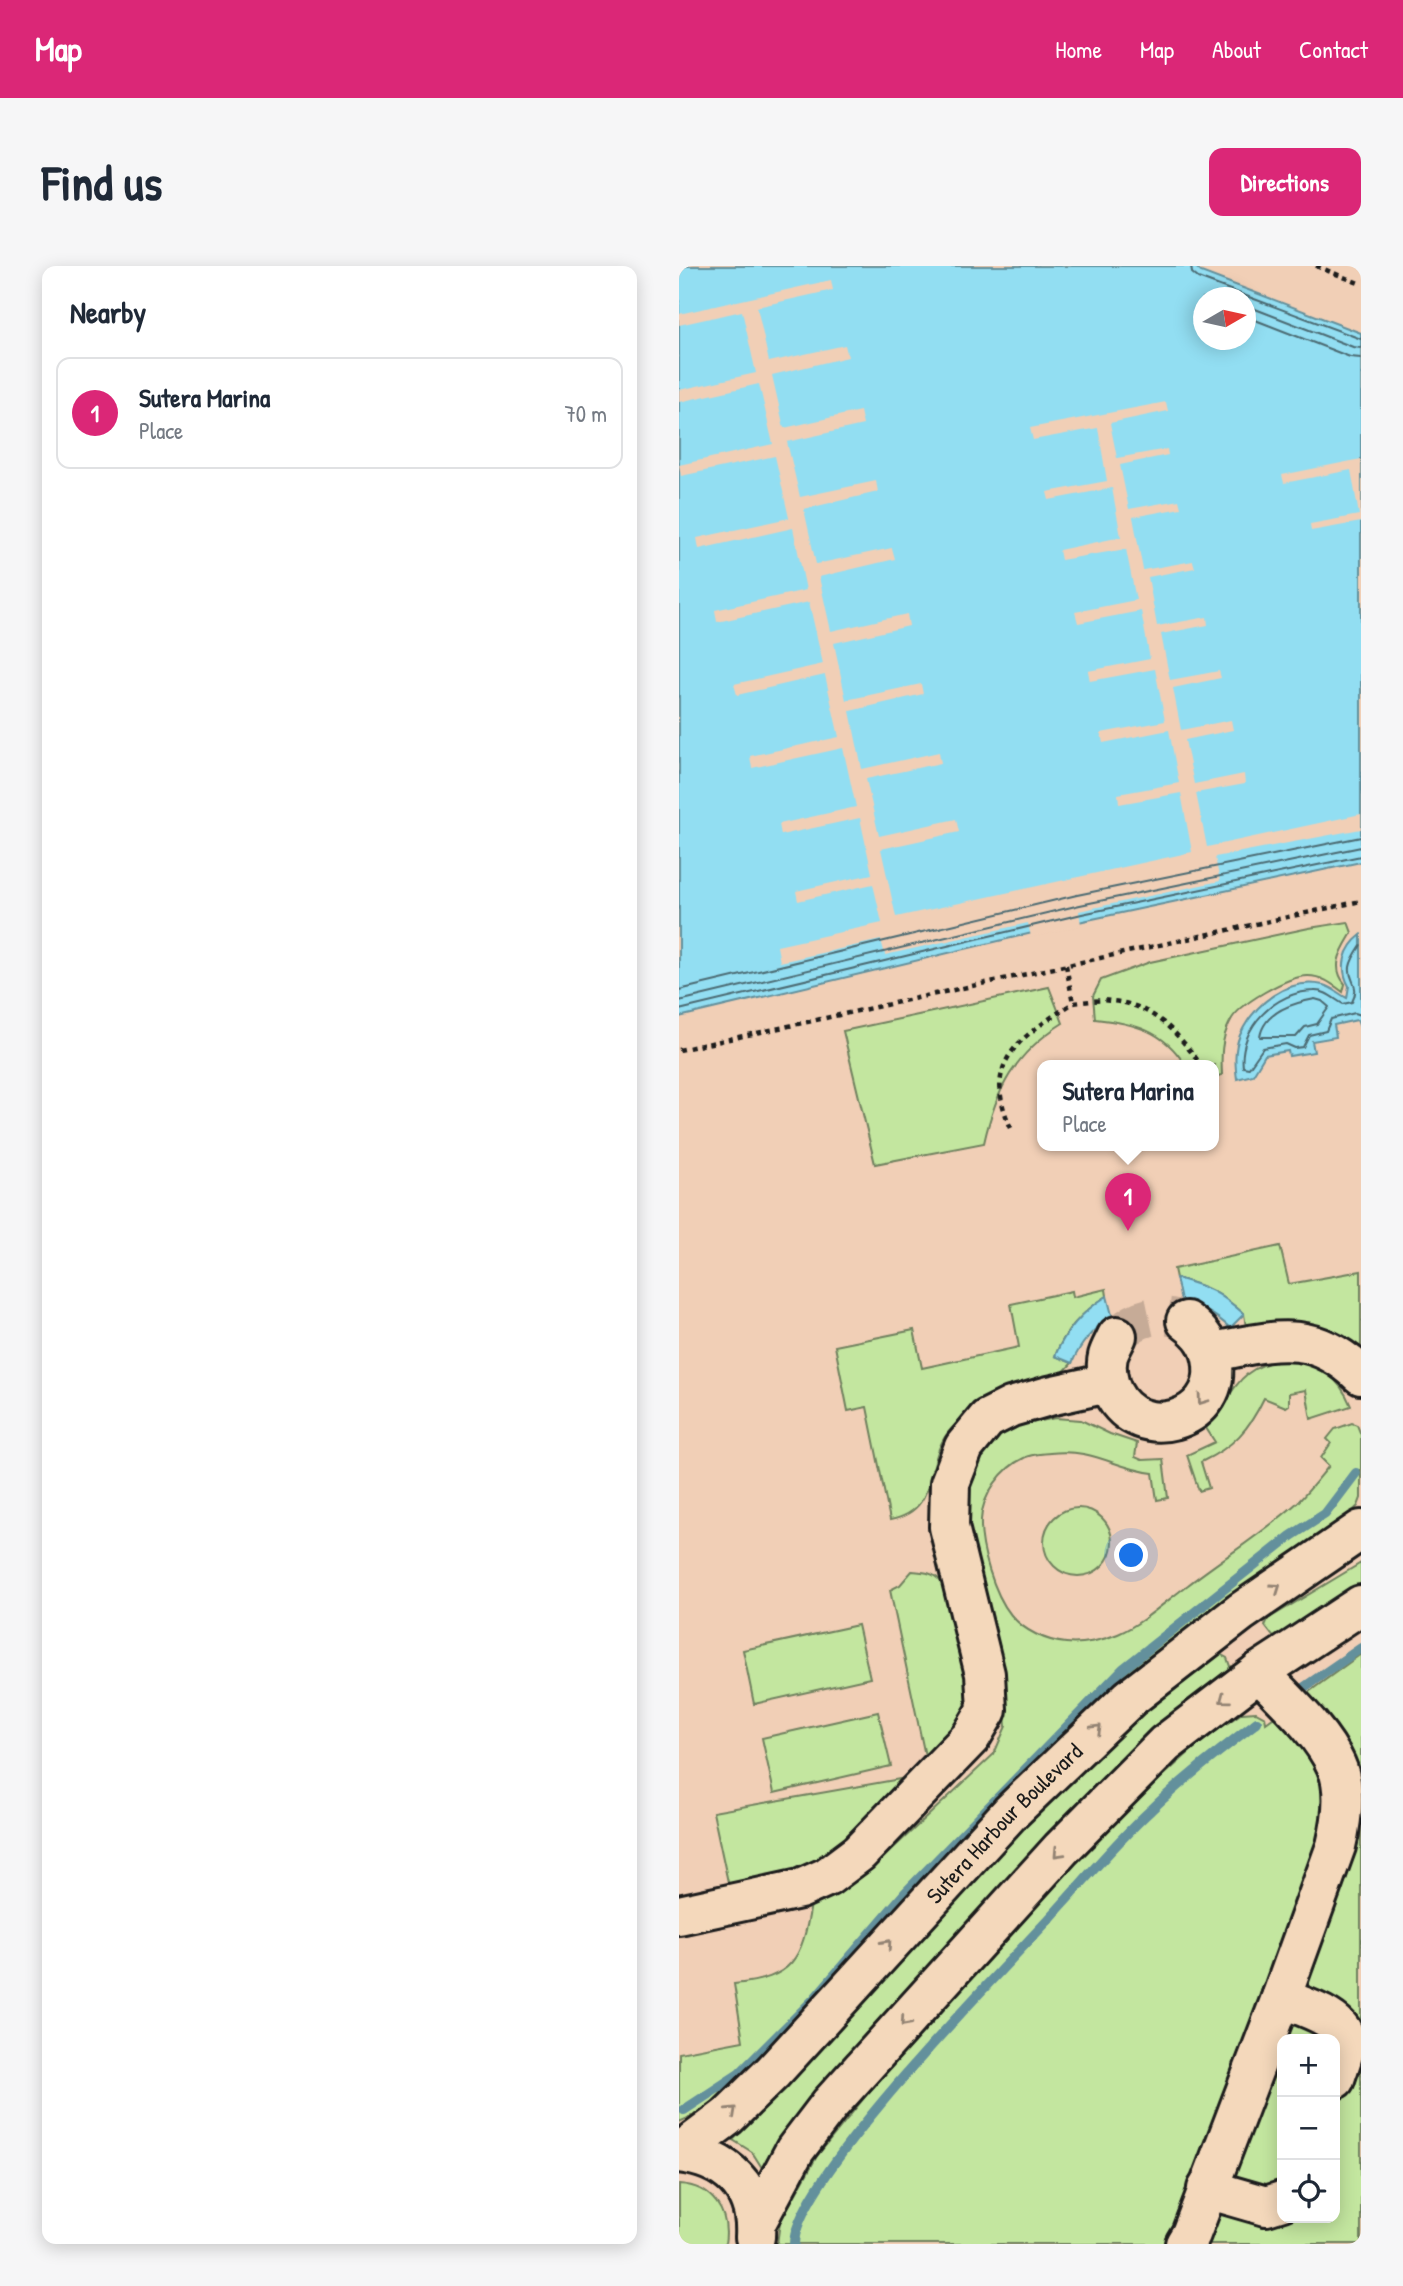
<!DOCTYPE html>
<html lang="en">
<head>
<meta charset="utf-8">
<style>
	body { margin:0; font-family:"Patrick Hand",sans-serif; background:#f6f6f7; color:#1f2937 }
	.controls { position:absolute; right:21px; bottom:21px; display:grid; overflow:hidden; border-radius:14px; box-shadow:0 4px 18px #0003 }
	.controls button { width:63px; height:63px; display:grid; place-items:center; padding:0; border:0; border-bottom:2px solid #e0e1e3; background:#fff; color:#1f2937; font:35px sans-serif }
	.compass { position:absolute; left:514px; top:21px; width:63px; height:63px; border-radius:50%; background:#fff; box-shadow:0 4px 18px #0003; rotate:81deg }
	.you { position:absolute; left:453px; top:1290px; width:24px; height:24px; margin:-18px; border:5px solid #fff; border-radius:50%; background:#1a73e8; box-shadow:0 0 0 10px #1a73e833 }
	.badge { display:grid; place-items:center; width:46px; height:46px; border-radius:50%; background:#db2777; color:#fff; font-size:23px; font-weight:700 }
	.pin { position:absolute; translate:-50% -58px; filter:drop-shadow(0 2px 4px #0008) }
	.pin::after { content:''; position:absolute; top:37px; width:24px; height:21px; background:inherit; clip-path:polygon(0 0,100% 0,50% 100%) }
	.popup { position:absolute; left:358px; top:794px; width:182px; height:91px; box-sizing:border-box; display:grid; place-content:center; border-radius:14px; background:#fff; filter:drop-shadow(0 2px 5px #0005); font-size:23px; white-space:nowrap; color:#747a83 }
	.popup b { font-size:26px; color:#1f2937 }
	.popup::after { content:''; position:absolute; left:50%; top:100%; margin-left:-14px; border:14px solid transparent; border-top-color:#fff }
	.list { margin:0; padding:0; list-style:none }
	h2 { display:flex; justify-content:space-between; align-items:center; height:91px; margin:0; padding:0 28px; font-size:30px }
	h2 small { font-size:23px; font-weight:400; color:#747a83 }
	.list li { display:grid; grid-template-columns:46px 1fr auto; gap:21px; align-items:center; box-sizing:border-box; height:112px; margin:0 14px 14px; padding:0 14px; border:2px solid #e0e1e3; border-radius:14px }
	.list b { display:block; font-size:26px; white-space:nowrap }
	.list p { margin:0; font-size:23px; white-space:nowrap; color:#747a83 }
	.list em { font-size:23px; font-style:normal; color:#747a83 }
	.icon { flex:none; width:38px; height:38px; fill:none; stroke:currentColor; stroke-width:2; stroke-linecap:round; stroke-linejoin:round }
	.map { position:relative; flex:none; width:682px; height:1978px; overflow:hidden; border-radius:14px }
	header { display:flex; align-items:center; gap:42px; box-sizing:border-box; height:98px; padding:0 35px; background:#db2777; color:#fff }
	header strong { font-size:33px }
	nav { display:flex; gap:38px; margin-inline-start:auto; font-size:24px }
	.intro { display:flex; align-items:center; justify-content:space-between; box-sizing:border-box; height:168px; padding:0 42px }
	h1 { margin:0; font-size:49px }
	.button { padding:18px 32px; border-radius:14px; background:#db2777; color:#fff; font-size:24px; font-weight:700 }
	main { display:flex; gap:42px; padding:0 42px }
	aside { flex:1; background:#fff; border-radius:14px; box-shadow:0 4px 18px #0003 }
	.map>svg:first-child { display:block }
	.green { fill:#c3e69f; stroke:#70815e; stroke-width:2; fill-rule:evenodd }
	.water { fill:#92def2; stroke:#63909c; stroke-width:2; fill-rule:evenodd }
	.pier { fill:#f1cfb6 }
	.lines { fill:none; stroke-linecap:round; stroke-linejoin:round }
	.shore { stroke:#4b6a72; stroke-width:2 }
	.stream { stroke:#63909c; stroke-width:10 }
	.minor-tunnel { stroke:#c6ab97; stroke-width:38; stroke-dasharray:38 19; stroke-linecap:butt }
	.minor-casing { stroke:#1c1c1c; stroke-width:44 }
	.path { stroke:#1c1c1c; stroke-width:4.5; stroke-dasharray:5 5; stroke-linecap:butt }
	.minor { stroke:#f4d8bb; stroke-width:38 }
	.oneway { stroke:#938373 }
	.labels { text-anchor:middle; stroke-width:7; stroke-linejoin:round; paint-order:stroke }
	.street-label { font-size:23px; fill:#1c1c1c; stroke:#f4d8bb }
</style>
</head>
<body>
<header>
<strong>Map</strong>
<nav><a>Home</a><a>Map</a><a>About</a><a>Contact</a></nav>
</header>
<div class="intro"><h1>Find us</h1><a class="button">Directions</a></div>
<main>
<aside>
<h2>Nearby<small></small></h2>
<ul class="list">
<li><span class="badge">1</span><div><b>Sutera Marina</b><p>Place</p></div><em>70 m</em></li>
</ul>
</aside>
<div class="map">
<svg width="682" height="1978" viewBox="0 0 682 1978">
	<rect width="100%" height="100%" fill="#f1cfb6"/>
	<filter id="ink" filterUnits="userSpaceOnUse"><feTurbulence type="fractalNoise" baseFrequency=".0143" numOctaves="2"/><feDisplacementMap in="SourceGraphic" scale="14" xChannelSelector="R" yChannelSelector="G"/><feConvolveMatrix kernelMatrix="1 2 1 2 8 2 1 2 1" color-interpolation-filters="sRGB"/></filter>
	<g filter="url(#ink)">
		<path class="green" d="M669,656L673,667C663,684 651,700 666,718L664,726C653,718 643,710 629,710C609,710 559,738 551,756C542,773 542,791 543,809L535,811V799H506C485,764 454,757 416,753L414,730L422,714L471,696L630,662Z
			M370,721L384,757C336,787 317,823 305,877L196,898L164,765Z
			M601,980L610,1018L682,1005V1095L568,1067L565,1048C540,1026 530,1021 497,1012L495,1003Z
			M427,1023L428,1030C404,1045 386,1063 376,1090L393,1097C390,1100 386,1105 382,1108C370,1117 336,1121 320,1127C301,1134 287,1147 273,1162C243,1193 264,1244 211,1254L188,1141L169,1145L156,1080L235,1064L243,1102L340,1081L332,1038L393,1025L394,1031Z
			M610,1093C642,1100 660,1110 672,1140L632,1153L627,1124L610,1127V1139L607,1141L585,1132C570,1164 554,1181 522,1196L530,1222L520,1225L508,1189L536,1176L527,1162C557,1126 557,1099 610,1093Z
			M376,1152L402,1154L431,1168L458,1177L456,1191L463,1194L484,1193L489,1232L478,1234L474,1207C434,1202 416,1182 371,1187C363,1188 352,1188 345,1192C323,1202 303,1229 302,1254C301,1282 315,1328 332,1349C345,1365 367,1375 387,1377C403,1379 425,1374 439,1368C464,1357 487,1335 509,1319C545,1291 585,1267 619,1236C630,1225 640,1212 650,1200L642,1192L652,1177L648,1173L656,1163L673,1157L678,1159L682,1169V1232L679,1240L661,1257L619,1283L449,1411L379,1473L282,1573L63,1812C43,1829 24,1846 0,1856V1787L64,1775L55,1718C114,1712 123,1694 132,1638C154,1632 170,1620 189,1606L315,1488L327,1460L325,1436L287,1262V1217L306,1181L324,1163Z
			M365 1276a34 34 0 1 1 68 0a34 34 0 1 1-68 0Z
			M682,1297V1321L596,1373L586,1360L589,1353Z
			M233,1305C244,1306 255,1306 262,1316C274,1332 297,1413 291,1430C285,1455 263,1472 246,1490L211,1324L221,1319Z
			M179,1359L191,1412L75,1438L64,1384Z
			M539,1387L548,1392L554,1409L137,1825L111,1857L85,1905L73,1886L54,1874L119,1808L297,1605L466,1439Z
			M682,1388V1978H98L101,1956L138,1890L189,1827L344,1651L443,1547L524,1474L563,1447L577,1446L586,1451L587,1457ZM603,1773H656V1952H603Z
			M199,1446L212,1500L95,1527L83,1472Z
			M221,1513L217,1527L162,1583L114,1607L50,1621L34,1546Z
			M0,1918C34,1920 51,1946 46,1978H0Z"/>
		<path class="water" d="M0,0H516L522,6L682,67V596L404,655L0,751ZM524,32H566V74H524Z
			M682,669V764L678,754L655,759L657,771L633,775L635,786L610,790L609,785L586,789L574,809L558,813C556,798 555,783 561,769C575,738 608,711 644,719C653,721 660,728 668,732L670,720C660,702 665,682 682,669Z
			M497,1012C530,1021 540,1026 565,1048L551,1062C536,1048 522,1041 502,1035Z
			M428,1030L433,1049C415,1062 402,1076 393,1097L376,1090C387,1063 404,1045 428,1030Z"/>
		<path class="pier" d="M152,14L154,24L78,41L90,96L166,79L169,91L93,109L105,162L181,145L184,159L108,176L121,231L197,215L199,226L125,243L137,298L213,282L216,293L140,311L152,365L228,348L230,360L155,377L167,434L242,418L244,428L171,445L183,503L260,486L262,497L187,513L200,570L277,553L280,566L202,583L217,651L513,586L502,527L440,538L439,528L500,517L490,464L424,477L422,467L486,455L476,403L411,415L409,405L471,393L462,345L399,357L396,346L457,334L447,283L382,294L380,284L442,271L433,222L370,234L368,226L428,215L419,162L354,174L351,162L487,136L489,145L431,157L438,192L488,183L489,189L441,199L450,243L500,234L502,242L454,251L464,304L514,295L516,302L469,311L478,360L528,351L529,359L482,368L491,414L540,405L542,412L494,422L502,464L552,454L554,464L506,474L515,518L565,508L566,518L517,527L528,581L682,548V563L536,591L541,615L400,645L402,659L352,671L349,657L206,689L202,674L101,696L98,680L203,657L194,618L119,635L117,625L193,608L181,552L102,569L100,558L177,541L164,482L73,502L71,490L160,471L146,409L58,429L55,418L144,398L130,336L38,356L36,344L127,324L114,262L20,283L18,272L110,252L96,190L2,210L0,199L94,178L80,118L0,136V124L77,107L63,45L0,59V48Z
			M682,193V256L632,265L631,258L680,249L672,204L605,217L603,209Z"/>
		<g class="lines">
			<path class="shore" d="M512,0L513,7L519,12L682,73
				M566,39L674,81L682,82
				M566,50L671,91L682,92
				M682,679C678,685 672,694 671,701C669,715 682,718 673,736L664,738C655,733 646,724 635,725C597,725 559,762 564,801L570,802L584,782L607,778L616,782L624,781L630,769L647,765L652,753L676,747L682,749
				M0,724L398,629L682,571
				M636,733L643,735L650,741L638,758L626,761L617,771H581C585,746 613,737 636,733Z
				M0,735L401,639L682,581
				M0,744L403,648L682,590"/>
			<path class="stream" d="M624,1422L682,1382
				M5,1844L60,1808L135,1733L226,1627L444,1403L612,1270L646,1248L677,1207
				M115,1978C116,1913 320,1707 371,1652C404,1616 436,1577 472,1544C505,1512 542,1484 578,1456"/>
			<path class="minor-tunnel" d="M438,1070C459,1050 479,1045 507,1055"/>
			<g class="minor-casing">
				<g id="minor">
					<path d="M438,1070C435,1077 431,1083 429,1090C426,1102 429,1117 434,1127C460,1178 540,1156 534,1099C532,1079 523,1067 507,1055"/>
					<path d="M533,1086C594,1075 632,1061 682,1109"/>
					<path d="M0,1649L121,1623L148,1611L180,1587L292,1471L308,1444L306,1408L270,1261L271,1217L285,1181L308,1153L332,1141L370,1130L429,1117"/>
					<path d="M602,1732C621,1740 667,1752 666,1776C666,1788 659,1802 656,1813"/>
					<path id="s1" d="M0,1887L48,1851L94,1806L331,1547L451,1432L562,1346L682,1264"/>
					<path d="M0,1887C47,1892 79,1921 76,1971"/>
					<path d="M528,1923L587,1940L603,1935"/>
					<path d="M77,1957L116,1884L151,1838L382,1583L486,1478L580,1406L682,1339"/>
					<path d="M506,1978L512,1968L602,1732L657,1580C663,1555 668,1523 657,1499C642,1465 605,1433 580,1406"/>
				</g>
			</g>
			<path class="path" d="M637,0L682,18
				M387,699L394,737C406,736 420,733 432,735C473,738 499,767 522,799
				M0,784L682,635
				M332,862C301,795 342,771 394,737"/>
			<use href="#minor" class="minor"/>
		</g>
		<defs><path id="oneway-chevron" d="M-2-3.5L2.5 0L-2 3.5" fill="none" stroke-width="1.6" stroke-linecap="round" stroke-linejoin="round" transform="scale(1.75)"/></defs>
		<g class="oneway">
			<use href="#oneway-chevron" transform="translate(523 1134) rotate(126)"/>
			<use href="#oneway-chevron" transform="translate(597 1322) rotate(-35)"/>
			<use href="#oneway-chevron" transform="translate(545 1433) rotate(143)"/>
			<use href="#oneway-chevron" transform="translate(418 1463) rotate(-44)"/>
			<use href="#oneway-chevron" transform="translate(379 1587) rotate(133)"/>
			<use href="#oneway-chevron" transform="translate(208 1678) rotate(-48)"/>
			<use href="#oneway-chevron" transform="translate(226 1756) rotate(132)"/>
			<use href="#oneway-chevron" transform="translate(53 1845) rotate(-43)"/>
		</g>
	</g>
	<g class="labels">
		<g class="street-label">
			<text dy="8" stroke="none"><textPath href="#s1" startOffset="464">Sutera Harbour Boulevard</textPath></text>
		</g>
	</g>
</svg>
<div class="controls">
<button>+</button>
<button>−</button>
<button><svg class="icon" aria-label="locate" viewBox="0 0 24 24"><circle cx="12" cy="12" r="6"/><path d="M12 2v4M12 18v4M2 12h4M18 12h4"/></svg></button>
</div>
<svg class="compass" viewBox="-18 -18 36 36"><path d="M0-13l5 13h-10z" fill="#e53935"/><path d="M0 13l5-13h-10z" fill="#747a83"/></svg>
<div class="you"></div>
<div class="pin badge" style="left:449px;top:965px">1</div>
<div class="popup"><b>Sutera Marina</b>Place</div>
</div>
</main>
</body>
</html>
